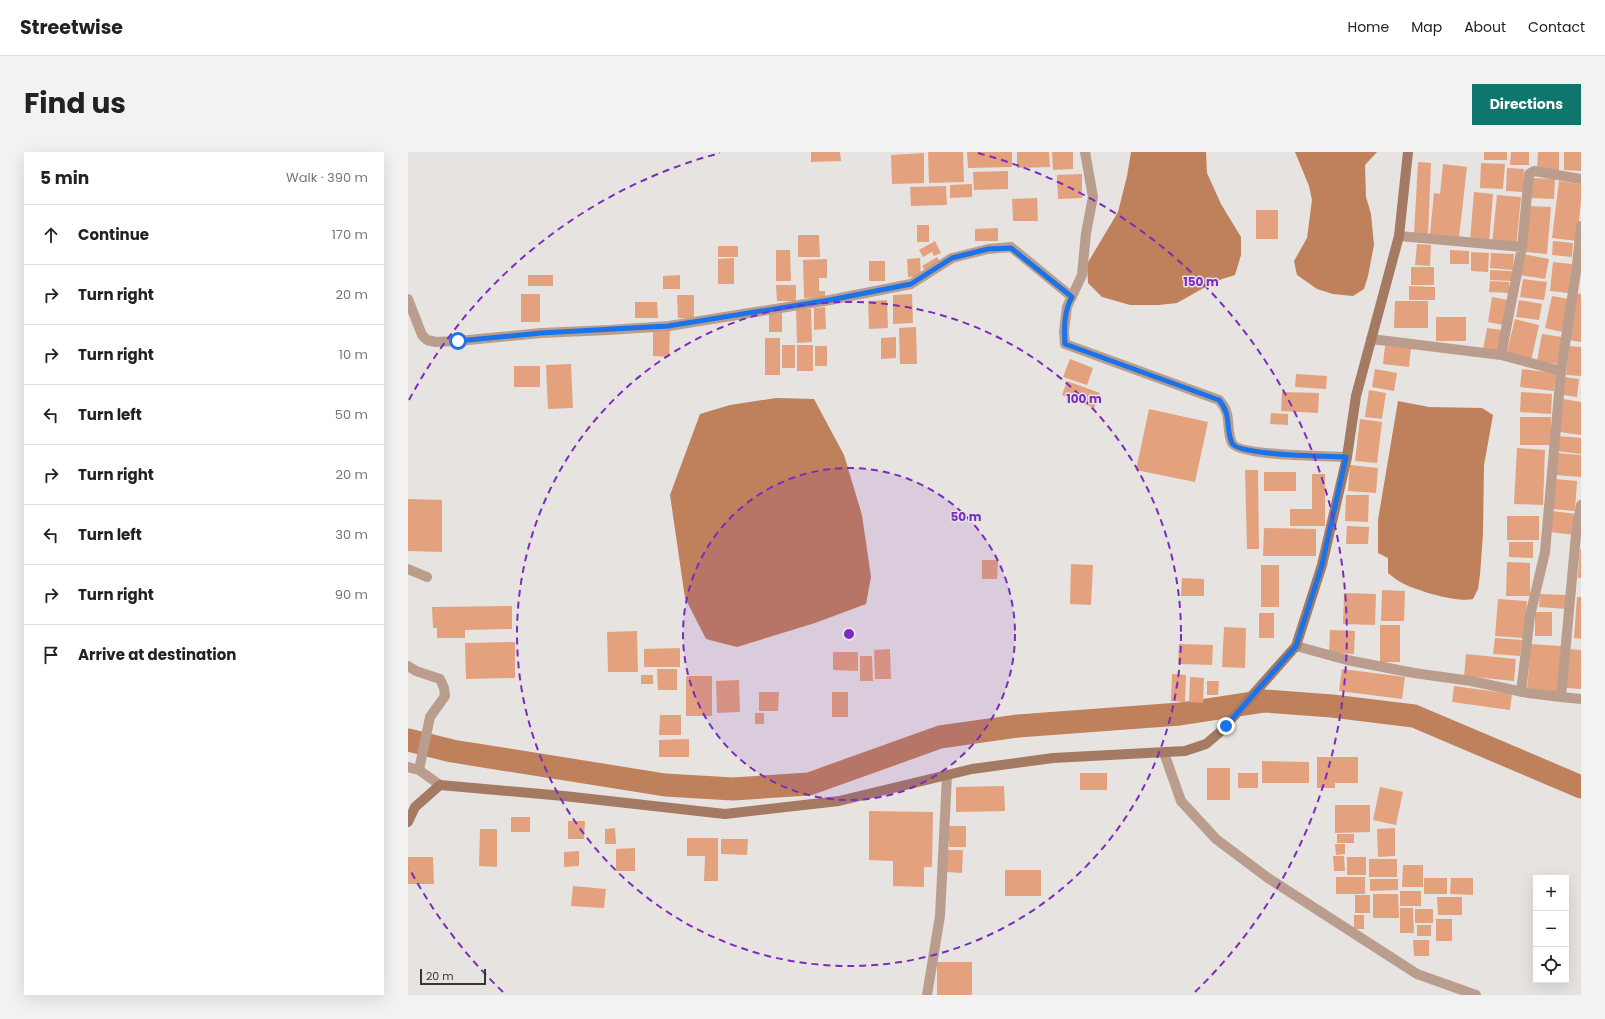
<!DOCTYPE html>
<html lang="en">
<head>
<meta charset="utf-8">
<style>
	body { margin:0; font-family:Poppins,sans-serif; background:#f2f2f2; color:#222 }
	.controls { position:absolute; right:12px; bottom:12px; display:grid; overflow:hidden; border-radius:0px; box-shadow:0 4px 16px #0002 }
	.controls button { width:36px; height:36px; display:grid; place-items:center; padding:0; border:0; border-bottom:1px solid #e0e0e0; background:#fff; color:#222; font:20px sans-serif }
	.scale { position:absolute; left:12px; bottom:10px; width:66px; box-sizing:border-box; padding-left:4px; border:2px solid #363534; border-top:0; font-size:11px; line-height:14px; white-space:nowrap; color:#363534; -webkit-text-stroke:3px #e7e3e1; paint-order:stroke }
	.stop { position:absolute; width:12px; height:12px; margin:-9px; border:3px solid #1a73e8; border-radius:50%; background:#fff }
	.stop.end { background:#1a73e8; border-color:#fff; box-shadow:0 1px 4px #0008 }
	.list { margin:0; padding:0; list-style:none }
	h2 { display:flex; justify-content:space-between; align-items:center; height:52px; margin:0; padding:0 16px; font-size:17px }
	h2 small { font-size:13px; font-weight:400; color:#767676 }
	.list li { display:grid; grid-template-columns:26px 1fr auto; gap:12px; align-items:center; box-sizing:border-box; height:60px; padding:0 16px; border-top:1px solid #e0e0e0 }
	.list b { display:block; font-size:15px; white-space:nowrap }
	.list em { font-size:13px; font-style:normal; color:#767676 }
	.icon { flex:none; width:22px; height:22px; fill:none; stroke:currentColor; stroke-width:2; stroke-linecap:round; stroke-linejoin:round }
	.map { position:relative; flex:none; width:1173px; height:843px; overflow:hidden; border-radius:0px }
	header { display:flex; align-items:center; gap:24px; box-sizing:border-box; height:56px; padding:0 20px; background:#fff; border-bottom:1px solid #e0e0e0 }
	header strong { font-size:19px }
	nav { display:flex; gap:22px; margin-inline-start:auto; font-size:14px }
	.intro { display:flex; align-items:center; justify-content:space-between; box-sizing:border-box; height:96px; padding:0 24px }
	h1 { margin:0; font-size:28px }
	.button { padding:10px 18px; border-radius:0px; background:#0f766e; color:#fff; font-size:14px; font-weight:700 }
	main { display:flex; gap:24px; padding:0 24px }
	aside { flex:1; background:#fff; border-radius:0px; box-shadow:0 4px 16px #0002 }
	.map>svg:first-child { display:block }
	.water { fill:#bf805c }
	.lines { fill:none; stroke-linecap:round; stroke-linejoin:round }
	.canal { stroke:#bf805c; stroke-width:23 }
	.building { fill:#e3a27d }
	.lane { stroke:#bb9d8d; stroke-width:10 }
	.street { stroke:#bb9d8d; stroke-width:10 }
	.secondary { stroke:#a57a63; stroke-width:10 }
	.route { stroke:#1a73e8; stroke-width:5 }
	.ring { fill:none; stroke:#7b2cbf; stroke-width:2; stroke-dasharray:7 5 }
	.centre { fill:#7b2cbf; stroke:#e7e3e1; stroke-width:2 }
	.ring-label { font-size:12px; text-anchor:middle; font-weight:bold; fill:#7b2cbf; stroke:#e7e3e1; stroke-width:3; stroke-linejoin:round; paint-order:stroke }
</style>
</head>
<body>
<header>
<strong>Streetwise</strong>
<nav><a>Home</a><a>Map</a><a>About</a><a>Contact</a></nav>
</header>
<div class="intro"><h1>Find us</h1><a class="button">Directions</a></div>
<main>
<aside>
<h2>5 min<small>Walk · 390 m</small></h2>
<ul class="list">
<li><svg class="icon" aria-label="ahead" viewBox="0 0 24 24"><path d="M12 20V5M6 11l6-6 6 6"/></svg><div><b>Continue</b></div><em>170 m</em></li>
<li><svg class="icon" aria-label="right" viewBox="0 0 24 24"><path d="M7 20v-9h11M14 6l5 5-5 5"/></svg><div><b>Turn right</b></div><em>20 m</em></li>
<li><svg class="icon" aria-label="right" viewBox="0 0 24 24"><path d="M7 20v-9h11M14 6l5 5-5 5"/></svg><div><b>Turn right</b></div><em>10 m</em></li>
<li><svg class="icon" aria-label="left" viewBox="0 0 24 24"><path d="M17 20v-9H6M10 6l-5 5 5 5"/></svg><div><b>Turn left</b></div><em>50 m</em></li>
<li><svg class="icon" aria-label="right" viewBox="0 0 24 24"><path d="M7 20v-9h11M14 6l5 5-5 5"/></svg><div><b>Turn right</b></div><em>20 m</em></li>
<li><svg class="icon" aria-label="left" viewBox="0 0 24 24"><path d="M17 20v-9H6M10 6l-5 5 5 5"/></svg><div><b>Turn left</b></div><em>30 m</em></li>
<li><svg class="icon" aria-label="right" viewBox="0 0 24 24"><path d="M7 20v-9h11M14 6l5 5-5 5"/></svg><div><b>Turn right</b></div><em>90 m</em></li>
<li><svg class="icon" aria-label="arrive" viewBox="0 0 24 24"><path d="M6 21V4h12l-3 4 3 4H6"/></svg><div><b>Arrive at destination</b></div></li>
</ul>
</aside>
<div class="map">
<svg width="1173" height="843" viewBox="0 0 1173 843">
	<rect width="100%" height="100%" fill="#e7e3e1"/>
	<path class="water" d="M723,0H798L799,21L813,52L833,85V103L827,123L808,129L769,151L751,153H722L694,145L680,131L679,112L710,60L719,24Z
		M887,0H969L957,13L958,45L963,62L966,93L960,124L956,137L945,144L925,142L909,137L889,123L886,109L899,86L904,48L901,34Z
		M368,246L406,247L436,303L454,363L463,425L458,452L407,471L329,495L298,487L277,446L262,343L292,262L322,253Z
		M990,249L1021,255L1074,256L1085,263L1076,313L1075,382L1072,423L1070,437L1065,447C1049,451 1011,439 996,432C990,429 985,425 980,421V406L970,401V368Z"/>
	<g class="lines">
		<path class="canal" d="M0,588L44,599L257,633L325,637L401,632L532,585L610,574L772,562L857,549L924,554L1006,564L1173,635"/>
	</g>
	<path class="building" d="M403,0H432L433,9L403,10Z
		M520,0H555L556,30L521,31Z
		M559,0H604V15L560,16Z
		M609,0H641L642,15L609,16Z
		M644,0H665V17L645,18Z
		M1076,0H1099V8H1076Z
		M1103,0H1121V13H1102Z
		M1130,0H1151V19L1129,18Z
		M1156,0H1173V19L1156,18Z
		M516,1V31L484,32L483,3Z
		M1010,10L1023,11L1020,83L1006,82Z
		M1073,11L1097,12L1095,37L1072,36Z
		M1035,12L1059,15L1051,85L1022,82L1026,41L1032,42Z
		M1099,16L1116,17L1115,40L1098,39Z
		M600,19V37L566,38L565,20Z
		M674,22V46L650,47L649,23Z
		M1125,26L1147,27L1146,47L1123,46Z
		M1151,29L1173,32V48L1169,89L1144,86Z
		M564,32V45L542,46V33Z
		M538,34L539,53L503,54L502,35Z
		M1066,40L1085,42L1081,91L1062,89Z
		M1089,43L1113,45L1108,95L1084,92Z
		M629,46L630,69H605L604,47Z
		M1121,54L1143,55L1139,102L1118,100Z
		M848,58H870V87H848Z
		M509,73H521V90H509Z
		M590,76V89H567V77Z
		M390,83H411L412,105H390Z
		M527,89L533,101L526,104L524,100L515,105L511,98Z
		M1145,89L1165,91L1164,105L1144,103Z
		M1009,92L1023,93L1022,114L1007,113Z
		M310,94H330V105H310Z
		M368,98H382L383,129H368Z
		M1042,98L1061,99V112H1042Z
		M1063,100L1081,101L1080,120L1063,119Z
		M1083,101L1106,102L1105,118L1082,116Z
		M1115,102L1141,107L1137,127L1111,123Z
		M529,105L533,111L518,120L514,114Z
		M326,106V132H310V107Z
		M512,106L513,124L500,125L499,107Z
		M419,107V126H411V139H417V145L396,146L395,108Z
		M461,109H477V129H461Z
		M1145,110L1164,112L1160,141L1142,139Z
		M1003,115H1026V133H1003Z
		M1082,118L1104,119V129L1082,128Z
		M120,123H145V134H120Z
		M272,123V137H255V124Z
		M1115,127L1139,130L1136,148L1112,145Z
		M1082,129L1101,130V141L1081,140Z
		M368,133H388V149H369Z
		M1001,134L1027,135V148H1001Z
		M1169,141L1173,142V190L1160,188Z
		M113,142H132V170H113Z
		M504,142L505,171L485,172V143Z
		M269,143H286V166H270Z
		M1144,144L1160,147L1154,180L1137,176Z
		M1084,145L1100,148L1095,173L1080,170Z
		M479,148L480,176L461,177L460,149Z
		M1111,148L1134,152L1131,168L1108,165Z
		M987,149H1020V176H986Z
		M227,150H249L250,166H227Z
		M417,155L418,177L406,178V156Z
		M388,157H403L404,190L389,191Z
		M374,161V180H361V162Z
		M1028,165H1058V189H1028Z
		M1107,167L1131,173L1123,209L1098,203Z
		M508,175L509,212H492L491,176Z
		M1079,176L1094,178L1091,200L1075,198Z
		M245,177H262L261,205L245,204Z
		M1134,182L1154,185L1149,212L1129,209Z
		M488,185V206L473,207V186Z
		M357,186H372V223H357Z
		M374,193H387V216H374Z
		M389,193H405V219H389Z
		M407,194H419V214H407Z
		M977,194L1003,196L1001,215L975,212Z
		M1161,194L1173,195V224L1158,223Z
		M662,207L685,216L679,233L655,225Z
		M163,212L165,256L140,257L138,213Z
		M106,214H132V235H106Z
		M967,217L989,221L986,239L964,235Z
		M1114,217L1148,221L1146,239L1112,235Z
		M888,222L919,224L918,237L887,235Z
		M1157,225L1171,227L1169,245L1155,243Z
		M659,229L692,241L686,256L654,243Z
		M961,238L978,241L974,267L957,265Z
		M874,240L911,241L910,261L873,259Z
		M1113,240L1144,242L1143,262L1112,260Z
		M1155,247L1173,250V283L1151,280Z
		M741,257L800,270L787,330L728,318Z
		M863,261L880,262V273L862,272Z
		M1112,265H1143V293H1112Z
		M952,267L974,270L969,311L947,309Z
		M1150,284L1173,286V302L1148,299Z
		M1109,296L1137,298L1135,353L1106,352Z
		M1149,301L1173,303V325L1147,323Z
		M942,313L970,316L968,341L940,339Z
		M837,318H850L851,397H839Z
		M856,320H888V339H856Z
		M904,322H917V374H882V357H904Z
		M1147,327L1169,329L1167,359L1145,357Z
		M938,343H961L960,370L937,369Z
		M0,347L34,348V400L0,399Z
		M1144,359L1169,362L1166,383L1142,380Z
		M1099,364H1131V388H1099Z
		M939,374L961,375L960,392H938Z
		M856,376L908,377V404H855Z
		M1101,390H1125V406L1101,405Z
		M1172,397L1173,398V426H1170Z
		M574,408H590L589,427H574Z
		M1099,410L1122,411V444H1098Z
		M663,412L685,413L683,453L662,452Z
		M853,413H871V455H853Z
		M774,426L796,427V444H773Z
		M974,438L997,439L996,469H973Z
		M936,441L968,442L967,473L935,472Z
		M1132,442L1159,443V457L1131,455Z
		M1169,445H1173V487L1166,486Z
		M1090,447L1119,449L1116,486L1087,484Z
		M104,454V477L57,478V486H29V476H25L24,455Z
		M1127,460H1144V484H1127Z
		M851,461H866V486H851Z
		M972,473H992V510H972Z
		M816,475L838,476L837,516L814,515Z
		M922,478L947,479L946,502L921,501Z
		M229,479L230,520H200L199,480Z
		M1087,486L1114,488L1112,504L1085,502Z
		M107,490V526L58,527L57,491Z
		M771,492L805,493L804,513L770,512Z
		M1123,492L1153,494L1150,541L1119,538Z
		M272,496V515H236V497Z
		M482,497L483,527H467L466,498Z
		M1161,497L1173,498V537L1158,536Z
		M425,500H450V519L425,518Z
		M1058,502L1108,507L1106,529L1056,524Z
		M452,504H464L465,529H452Z
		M249,517H269V538H250Z
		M934,517L997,525L994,547L931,539Z
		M764,522L778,523L777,550L763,549Z
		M233,523H245V532H233Z
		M278,524H304V564H278Z
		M782,525L796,526L795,551L781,550Z
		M331,528L332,560L309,561L308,529Z
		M799,529H811L810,543H799Z
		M1046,534L1104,542L1102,558L1044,550Z
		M351,540H371L370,559H351Z
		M424,540H440V565H424Z
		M347,561H356V572H347Z
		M252,563H273V583H251Z
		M281,587V605H251V588Z
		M909,605H950V631H927V636H909Z
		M854,609L901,610V631H854Z
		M799,616H822V648H799Z
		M672,621H699V638H672Z
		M830,621H850V636H830Z
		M596,634L597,659L548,660V635Z
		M972,635L995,640L988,673L965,668Z
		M927,653H962V680L927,681Z
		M461,659L525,660L524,715H516V735L485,734V709L461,708Z
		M103,665H122V680H103Z
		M160,669H177L176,687H160Z
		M541,674H558V695H541Z
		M207,676L208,692H197V677Z
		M987,676V704L970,705L969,677Z
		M72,677H89V715L71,714Z
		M929,682H946V691H929Z
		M279,686H310V729H296L297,704H279Z
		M313,687H340L339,703L313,702Z
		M927,692H937V702L928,703Z
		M227,696V719H208V697Z
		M539,698H555L554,721L538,720Z
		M171,699V714L156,715V700Z
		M925,704H936L937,719H926Z
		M0,705H25L26,732H0Z
		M939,705H958V723H939Z
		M961,707H989V725H961Z
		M995,713H1015V735H994Z
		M597,718H633V744H597Z
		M928,725H957V742H928Z
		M1016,726H1039V742H1016Z
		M1043,726H1065V743L1042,742Z
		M962,727H990V738L962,739Z
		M165,734L198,737L196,756L163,754Z
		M992,739H1013V754H992Z
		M965,742H990L991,766H965Z
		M947,743H962V761H947Z
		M1029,745H1054V763H1030Z
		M992,756H1005L1006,781H992Z
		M1007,757H1025V771H1007Z
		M946,763H956V777H946Z
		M1028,767H1044V789H1028Z
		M1009,773H1023V784H1009Z
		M1005,788H1021V804H1006Z
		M529,810H564V843H529Z"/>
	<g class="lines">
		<path class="lane" d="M756,601L773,649L808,687L860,726L1009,822L1068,843"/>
		<path class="street" d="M677,0L685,45L678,81L674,123L659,155L656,179L657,192L811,248C825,263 817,275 824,291C830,304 922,304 939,305
			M1114,95L1121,22L1126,19L1173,27
			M0,147L14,183L19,188L28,190L50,189L133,181L201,178L261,174L422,148L503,132L544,106L580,97L603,95L664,145
			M963,187L1093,203L1114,95L991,84
			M1093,203L1153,219L1137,400L1122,464L1113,540
			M1153,219L1169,113L1173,74
			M0,417L19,425
			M888,494L939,508L1006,521L1063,529L1120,541L1153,545L1168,383L1173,353
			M0,514L8,519L32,527L36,536L37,544L22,565L11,618
			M1153,545L1173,547
			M0,615L11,618L32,633
			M519,843L532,764L539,624"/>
		<path class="secondary" d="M0,670L7,655L32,633L156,644L317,662L431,649L564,617L645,606L777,599L798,592L811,581L888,494L914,413L939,305L948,244L991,84L1000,0"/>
	</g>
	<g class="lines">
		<path class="route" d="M50,189L133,181L260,174L422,148L503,132L544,106L580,97L603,96L664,145C656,159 656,176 657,192L811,248C824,263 817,275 824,291C830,304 922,304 938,305L914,413L888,494L818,574"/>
	</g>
	<circle cx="441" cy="482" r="166" fill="#7b2cbf" fill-opacity=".12"/>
	<g class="ring">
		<circle cx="441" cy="482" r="166"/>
		<circle cx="441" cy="482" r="332"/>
		<path d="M95 840A498 498 0 0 1 1 716M1 248A498 498 0 0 1 312 1M570 1A498 498 0 0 1 787 840"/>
	</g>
	<circle cx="441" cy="482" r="6" class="centre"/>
	<g class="ring-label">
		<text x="793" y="134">150 m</text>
		<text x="676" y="251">100 m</text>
		<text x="558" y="369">50 m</text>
	</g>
</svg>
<div class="controls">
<button>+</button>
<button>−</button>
<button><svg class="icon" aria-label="locate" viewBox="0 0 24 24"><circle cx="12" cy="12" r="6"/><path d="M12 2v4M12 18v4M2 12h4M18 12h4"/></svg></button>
</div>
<div class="scale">20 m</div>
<div class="stop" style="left:50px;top:189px"></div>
<div class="stop end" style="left:818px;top:574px"></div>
</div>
</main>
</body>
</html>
